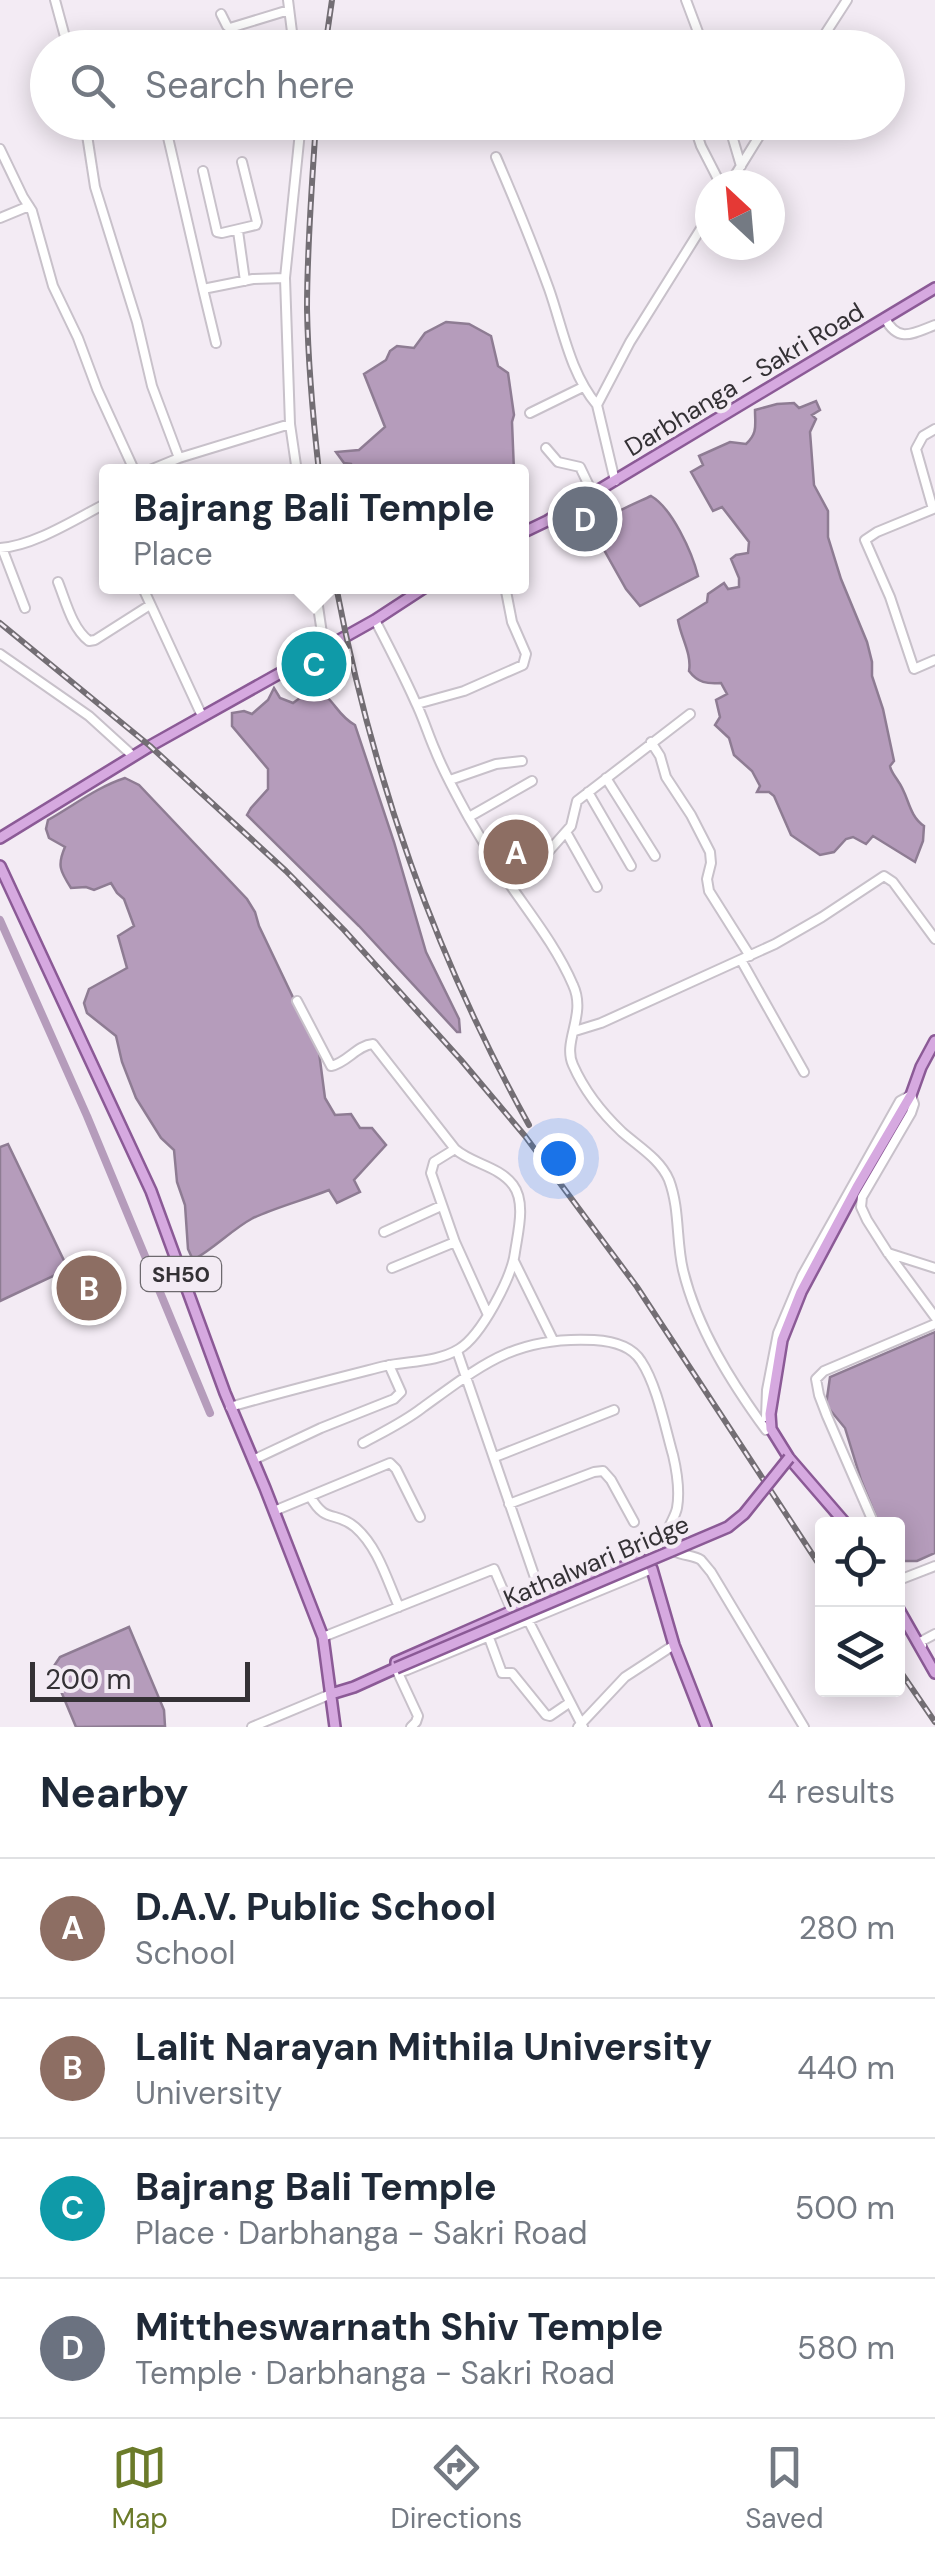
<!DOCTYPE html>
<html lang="en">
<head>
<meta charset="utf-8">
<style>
	body { margin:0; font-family:"DM Sans",sans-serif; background:#f6f6f7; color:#1f2937 }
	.controls { position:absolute; right:30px; bottom:30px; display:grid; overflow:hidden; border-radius:10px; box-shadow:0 5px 25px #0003 }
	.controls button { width:90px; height:90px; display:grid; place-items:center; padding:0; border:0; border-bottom:2px solid #e0e1e3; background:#fff; color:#1f2937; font:50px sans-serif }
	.compass { position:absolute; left:695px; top:170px; width:90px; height:90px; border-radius:50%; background:#fff; box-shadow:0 5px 25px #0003; rotate:334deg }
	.scale { position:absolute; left:30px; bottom:25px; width:220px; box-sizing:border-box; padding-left:10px; border:5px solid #343135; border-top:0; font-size:28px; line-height:35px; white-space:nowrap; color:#343135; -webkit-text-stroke:8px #f3ebf4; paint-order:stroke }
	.you { position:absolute; left:558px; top:1158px; width:35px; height:35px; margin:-25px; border:8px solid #fff; border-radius:50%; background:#1a73e8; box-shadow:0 0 0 15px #1a73e833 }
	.badge { display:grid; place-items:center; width:65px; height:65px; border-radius:50%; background:#6b7b2a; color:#fff; font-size:32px; font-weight:700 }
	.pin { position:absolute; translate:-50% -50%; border:5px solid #fff; box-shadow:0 2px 10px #0006 }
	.popup { position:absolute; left:99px; top:464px; width:430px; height:130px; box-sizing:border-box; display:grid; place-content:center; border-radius:10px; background:#fff; filter:drop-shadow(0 2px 8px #0005); font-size:32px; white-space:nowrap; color:#747a83 }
	.popup b { font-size:38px; color:#1f2937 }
	.popup::after { content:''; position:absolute; left:50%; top:100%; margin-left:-20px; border:20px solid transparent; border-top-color:#fff }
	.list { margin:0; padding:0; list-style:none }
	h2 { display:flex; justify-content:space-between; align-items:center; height:130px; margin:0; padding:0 40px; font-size:42px }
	h2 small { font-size:32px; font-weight:400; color:#747a83 }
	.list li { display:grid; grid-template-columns:65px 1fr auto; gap:30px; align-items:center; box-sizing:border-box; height:140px; padding:0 40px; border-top:2px solid #e0e1e3 }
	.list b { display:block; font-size:38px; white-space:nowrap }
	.list p { margin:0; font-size:32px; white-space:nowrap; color:#747a83 }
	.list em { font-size:32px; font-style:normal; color:#747a83 }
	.icon { flex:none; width:55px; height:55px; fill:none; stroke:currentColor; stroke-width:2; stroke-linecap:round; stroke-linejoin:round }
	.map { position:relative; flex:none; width:935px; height:1727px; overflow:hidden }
	.search { position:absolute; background:#fff; box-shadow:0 5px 25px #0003; left:30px; right:30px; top:30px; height:110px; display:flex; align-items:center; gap:25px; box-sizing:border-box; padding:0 35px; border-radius:55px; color:#747a83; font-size:38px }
	.sheet { height:690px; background:#fff }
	nav { display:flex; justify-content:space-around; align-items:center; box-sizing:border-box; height:140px; border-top:2px solid #e0e1e3; background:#fff; font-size:28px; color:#747a83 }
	nav a { display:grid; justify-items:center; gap:5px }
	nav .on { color:#6b7b2a }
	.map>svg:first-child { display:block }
	.water { fill:#b59cbb; stroke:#8e7c93; stroke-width:2.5 }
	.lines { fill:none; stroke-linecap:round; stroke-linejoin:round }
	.canal { stroke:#b59cbb; stroke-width:8 }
	.minor-casing { stroke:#c8c1ca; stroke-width:12 }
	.major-casing { stroke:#8b5a96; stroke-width:14 }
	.minor { stroke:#fff; stroke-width:8 }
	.major { stroke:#d6a9e0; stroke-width:9 }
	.rail-casing { stroke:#736e74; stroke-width:6 }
	.rail { stroke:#f3ebf4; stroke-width:2.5; stroke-dasharray:8; stroke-linecap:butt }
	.major-bridge-casing { stroke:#8b5a96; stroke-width:14; stroke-linecap:butt }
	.major-bridge { stroke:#d6a9e0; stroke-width:9 }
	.labels { text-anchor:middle; stroke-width:8; stroke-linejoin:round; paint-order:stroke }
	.shield { fill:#f3ebf4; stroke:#6d696e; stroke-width:2.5 }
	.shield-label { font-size:22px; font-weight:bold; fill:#343135 }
	.street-label { font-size:25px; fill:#343135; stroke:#f3ebf4 }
</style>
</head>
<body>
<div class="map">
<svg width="935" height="1727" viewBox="0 0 935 1727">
	<rect width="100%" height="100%" fill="#f3ebf4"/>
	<path class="water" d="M446,322L469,324L491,336L498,366L508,373L514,415L512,422L514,471H355L351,464L344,463L336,452L359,450L385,427L364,374L386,360L390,351L397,346L414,348L425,333Z
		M816,401L820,410L812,415L816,419L810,432L814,485L828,511V537L841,579L867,642L872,662V676L883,709L894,761L890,766C891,772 895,776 898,781C909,796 908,815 924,826L923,841L915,862L873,836L866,844L853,837L846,839L834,852L820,855L791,835L774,796L769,792H757L760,786L752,771L734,755L729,738L715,725L720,717L716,700L727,694L721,683C707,684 698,683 689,671C692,654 681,638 678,620L707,602L708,594L724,583L728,589L739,587V578L731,559L736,555L748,553L749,542L722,507L713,511L691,472L703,465L699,456L730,442L746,444C758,433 755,425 755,410L777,404L794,403L799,408Z
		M651,496C672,508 692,552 698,576L640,606L626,589L594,532C606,514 632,505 651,496Z
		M308,687C334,693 334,714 355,725L394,842L426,952L459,1019L460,1032H457L359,926L247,815L251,808L268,789V769L232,726V713L244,711L252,714L268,700L274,688L280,698L293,703L304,695Z
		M125,778L139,785L247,899L255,912L259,926L319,1052L325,1098L335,1115L351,1114L360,1128H372L386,1145L354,1180L360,1192L337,1203L329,1190C304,1200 277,1207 253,1218C231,1230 215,1248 193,1260L188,1249L185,1205L177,1182L174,1150L161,1138L136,1098L122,1062L116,1036L87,1013L84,1003L89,989L127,968L118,936L134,926L124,899L117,893L111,883L94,890L86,887L71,888C60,871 57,865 65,847L49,838L46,829L48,820C73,806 97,787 125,778Z
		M8,1144L68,1269L0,1301V1147Z
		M935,1332V1553L917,1561H898V1524H879L861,1480L845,1428L826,1405L830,1377Z
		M129,1627L164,1710L165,1726L76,1727L58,1684L54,1666L60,1657Z"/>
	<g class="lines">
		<path class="canal" d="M0,920L87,1116L210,1413"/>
		<g class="minor-casing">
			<path id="minor" d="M55,0L68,48
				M288,0L294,48
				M686,0L704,48
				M221,14L227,26L230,28L289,10
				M265,48L293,40
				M816,48L847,0
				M85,122L95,187L137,322L152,386L179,458
				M232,122L167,133L203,289L253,279L285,278
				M693,122L701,146L721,185
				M728,122L741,166
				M0,149L23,197L32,211L53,286L78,338L97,389L135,472
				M496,157C515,201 533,245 549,289C563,329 570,373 597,405
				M203,171L217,232L222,233L256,225L257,222L242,162
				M729,185L768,122
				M0,218L29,206
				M238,231L245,281
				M203,289L216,343
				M885,318C898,344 914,333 935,325
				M530,413L583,387
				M546,448L558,462L580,467L593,494
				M145,472L179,458L290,424
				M297,472L290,424L285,278L301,122
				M615,481L597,405L630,342L710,214
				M933,509L877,532L865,540L890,597L914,669L935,660
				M933,509L916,449L923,436L935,429
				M0,548C33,546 74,520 103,505L106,501
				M2,548L25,608
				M58,582C66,602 72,628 89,641L95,640L150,605
				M142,586L202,716
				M315,586L324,647
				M375,620C389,647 403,674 415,701C423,717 428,734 435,750C444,773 457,796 469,818C483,842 497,866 513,889C534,919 558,950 573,985C587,1015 562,1041 573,1065C584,1090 603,1114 622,1132C639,1147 660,1159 669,1180C680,1209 676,1241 683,1270C697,1328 731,1382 766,1430
				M0,654L89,716L133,756
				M417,704L464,691L523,665L526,654L512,622L505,586
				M651,742L660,756L666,777L691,815L710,852L711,863L707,879L709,891L750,956
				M606,778L655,856
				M450,780L496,764L522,761
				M588,792L631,866
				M469,817L532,781
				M566,832L597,887
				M511,886L540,861L571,826L577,801L690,714
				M741,960L804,1072
				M575,1031L601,1023L775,944L822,917L884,876L893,882L935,939
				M455,1149L434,1162L431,1173L455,1242L488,1315
				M384,1232L441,1206
				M888,1253L935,1268
				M514,1261L553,1340
				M392,1268L455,1242
				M457,1351L542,1598
				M230,1407C282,1392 334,1379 385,1366C409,1361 438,1362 459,1349C481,1336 512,1277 515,1252C518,1232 526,1202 513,1185C499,1166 472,1164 455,1149L373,1044C357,1045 347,1063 331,1066L297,1001
				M766,1417L767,1390L778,1333L802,1276L900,1101L911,1095L914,1104L911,1113L862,1197L861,1207L867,1220L888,1253L935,1317
				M363,1443C383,1432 404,1422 422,1408C483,1364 515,1336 594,1340C612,1341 631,1345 641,1361C657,1385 665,1427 673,1455C677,1472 680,1491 677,1508C675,1519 662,1534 667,1544C673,1556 692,1554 701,1560C702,1561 710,1571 711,1572L804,1727
				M495,1457L614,1410
				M253,1460L321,1428L394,1399L401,1392L389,1365
				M310,1496C326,1525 335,1510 355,1527C378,1547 387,1580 399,1607
				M509,1504L594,1472L603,1471L611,1480L634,1522
				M274,1511L390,1463L396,1469L420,1517
				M874,1524L827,1416L819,1395L816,1379L824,1371L935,1324
				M898,1577L899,1580L935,1566
				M528,1620L583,1727
				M488,1635L502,1673H512L546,1715L550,1716L569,1703
				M323,1637L494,1569L512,1611
				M922,1645L920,1642L935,1634
				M396,1668L398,1673L407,1670L652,1569
				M398,1673L418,1716L416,1722L411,1727
				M252,1727L331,1694
				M578,1727L625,1677L674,1645"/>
		</g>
		<g class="major-casing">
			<path id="major" d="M522,533L547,521L935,288
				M0,838L150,746L375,620L427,586
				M0,866L151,1191L225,1393L265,1488L323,1637L335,1727
				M846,1524L789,1458L771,1429L770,1414L782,1340L801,1292L857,1187L911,1095L921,1067L935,1041
				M898,1608L935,1673
				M331,1694L354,1687L396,1668V1662L542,1598L641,1560L648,1563L652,1569L674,1645L706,1727"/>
		</g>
		<use href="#minor" class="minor"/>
		<use href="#major" class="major"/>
		<g class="rail-casing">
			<path id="rail" d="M325,48L332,0
				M316,122C312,184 307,247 307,309C308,363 313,418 319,472
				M336,586C373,779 434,954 529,1125
				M0,623L150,746L286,871L344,930L461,1060L525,1136L637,1287L822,1569
				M898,1668L935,1722"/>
		</g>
		<use href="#rail" class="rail"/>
		<g class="major-bridge-casing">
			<path id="major-bridge" d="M396,1668L728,1527L744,1514L789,1458"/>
		</g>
		<use href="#major-bridge" class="major-bridge"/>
	</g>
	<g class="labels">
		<rect class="shield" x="141" y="1257" width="80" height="34" rx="8"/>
		<g class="shield-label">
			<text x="181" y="1282">SH50</text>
		</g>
		<g class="street-label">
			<text transform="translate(744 379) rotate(-31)" y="9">Darbhanga - Sakri Road</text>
			<text transform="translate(596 1561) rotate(-23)" y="9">Kathalwari Bridge</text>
		</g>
	</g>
</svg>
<div class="controls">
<button><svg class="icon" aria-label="locate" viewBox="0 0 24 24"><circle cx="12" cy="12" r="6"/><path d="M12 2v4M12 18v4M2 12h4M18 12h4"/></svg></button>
<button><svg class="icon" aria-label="layers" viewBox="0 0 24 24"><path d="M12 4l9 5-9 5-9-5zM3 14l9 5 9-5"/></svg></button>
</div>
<svg class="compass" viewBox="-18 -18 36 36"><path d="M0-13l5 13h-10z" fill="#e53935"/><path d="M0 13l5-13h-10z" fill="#747a83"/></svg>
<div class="scale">200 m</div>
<div class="you"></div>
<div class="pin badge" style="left:516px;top:852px;background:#8d6e63">A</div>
<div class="pin badge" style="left:89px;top:1288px;background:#8d6e63">B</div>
<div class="pin badge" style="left:314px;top:664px;background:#0f9aa8">C</div>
<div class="popup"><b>Bajrang Bali Temple</b>Place</div>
<div class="pin badge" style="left:585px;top:519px;background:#6b7280">D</div>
<div class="search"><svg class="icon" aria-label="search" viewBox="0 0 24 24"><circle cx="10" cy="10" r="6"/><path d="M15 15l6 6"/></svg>Search here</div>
</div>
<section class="sheet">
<h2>Nearby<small>4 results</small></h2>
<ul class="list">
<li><span class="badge" style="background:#8d6e63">A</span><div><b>D.A.V. Public School</b><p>School</p></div><em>280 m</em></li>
<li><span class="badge" style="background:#8d6e63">B</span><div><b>Lalit Narayan Mithila University</b><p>University</p></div><em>440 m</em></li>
<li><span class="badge" style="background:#0f9aa8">C</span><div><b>Bajrang Bali Temple</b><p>Place · Darbhanga - Sakri Road</p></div><em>500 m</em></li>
<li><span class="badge" style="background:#6b7280">D</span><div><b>Mittheswarnath Shiv Temple</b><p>Temple · Darbhanga - Sakri Road</p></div><em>580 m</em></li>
</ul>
</section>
<nav>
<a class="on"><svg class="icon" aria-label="map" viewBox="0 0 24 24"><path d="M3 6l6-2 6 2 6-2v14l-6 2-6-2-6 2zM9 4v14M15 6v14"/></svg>Map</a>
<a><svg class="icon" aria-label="directions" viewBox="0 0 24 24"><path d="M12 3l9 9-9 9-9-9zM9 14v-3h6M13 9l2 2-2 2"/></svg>Directions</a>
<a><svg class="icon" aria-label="saved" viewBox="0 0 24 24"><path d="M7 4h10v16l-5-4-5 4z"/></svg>Saved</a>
</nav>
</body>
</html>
